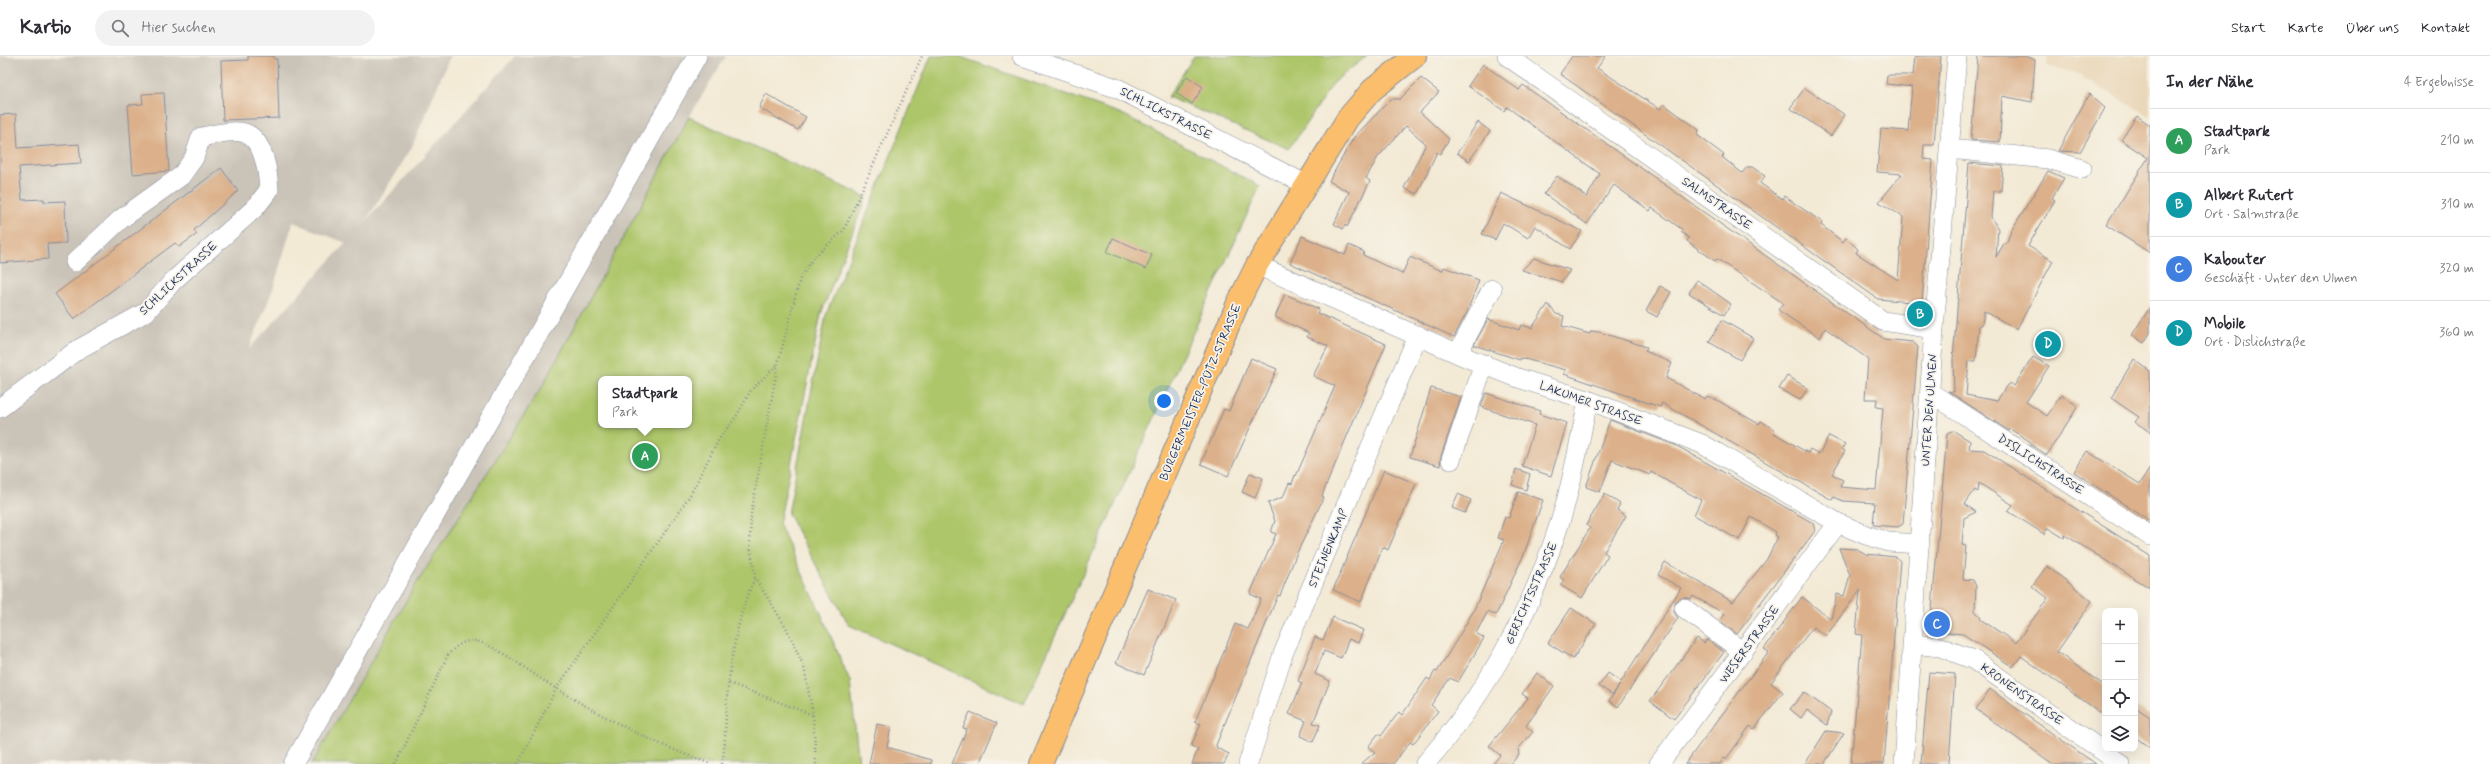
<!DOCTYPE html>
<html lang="de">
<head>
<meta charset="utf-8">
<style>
	body { margin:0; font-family:Mynerve,sans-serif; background:#f2f2f3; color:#2b2b33 }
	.controls { position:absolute; right:12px; bottom:12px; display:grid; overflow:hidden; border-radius:8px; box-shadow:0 4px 16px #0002 }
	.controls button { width:36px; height:36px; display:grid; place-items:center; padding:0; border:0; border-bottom:1px solid #e1e1e2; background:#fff; color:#2b2b33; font:20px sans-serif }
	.you { position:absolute; left:1164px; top:345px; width:14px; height:14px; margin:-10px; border:3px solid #fff; border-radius:50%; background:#1a73e8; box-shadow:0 0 0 6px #1a73e833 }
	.badge { display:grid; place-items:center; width:26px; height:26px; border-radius:50%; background:#b5179e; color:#fff; font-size:13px; font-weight:700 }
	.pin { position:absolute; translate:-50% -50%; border:2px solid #fff; box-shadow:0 1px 4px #0006 }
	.popup { position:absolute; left:598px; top:320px; width:94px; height:52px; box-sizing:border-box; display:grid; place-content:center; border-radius:8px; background:#fff; filter:drop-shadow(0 1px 3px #0005); font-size:13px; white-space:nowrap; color:#7c7c81 }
	.popup b { font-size:15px; color:#2b2b33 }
	.popup::after { content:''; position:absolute; left:50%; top:100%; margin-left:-8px; border:8px solid transparent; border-top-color:#fff }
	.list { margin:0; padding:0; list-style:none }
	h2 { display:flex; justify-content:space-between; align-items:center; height:52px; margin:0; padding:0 16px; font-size:17px }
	h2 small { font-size:13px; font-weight:400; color:#7c7c81 }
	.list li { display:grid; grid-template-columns:26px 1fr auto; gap:12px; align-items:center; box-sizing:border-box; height:64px; padding:0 16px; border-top:1px solid #e1e1e2 }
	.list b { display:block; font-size:15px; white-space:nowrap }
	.list p { margin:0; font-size:13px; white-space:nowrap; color:#7c7c81 }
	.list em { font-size:13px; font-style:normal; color:#7c7c81 }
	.icon { flex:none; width:22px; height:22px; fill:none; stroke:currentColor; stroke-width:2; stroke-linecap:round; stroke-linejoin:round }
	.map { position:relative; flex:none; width:2150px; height:708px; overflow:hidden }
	header { display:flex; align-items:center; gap:24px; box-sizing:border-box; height:56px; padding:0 20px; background:#fff; border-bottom:1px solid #e1e1e2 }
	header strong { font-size:19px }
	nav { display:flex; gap:22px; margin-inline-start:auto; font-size:14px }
	.search { width:280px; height:36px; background:#f2f2f3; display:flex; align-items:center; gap:10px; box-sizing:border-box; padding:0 14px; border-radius:22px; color:#7c7c81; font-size:15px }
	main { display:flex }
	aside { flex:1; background:#fff }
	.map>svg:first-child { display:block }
	.built { fill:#ead8ba }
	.industrial { fill:#cac3b8; fill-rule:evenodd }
	.green { fill:#aec66b; stroke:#647a64; fill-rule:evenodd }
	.building { fill:#dbb08a }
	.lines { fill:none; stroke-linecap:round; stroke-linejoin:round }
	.minor-casing { stroke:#878c9a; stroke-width:20 }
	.major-casing { stroke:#878c9a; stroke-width:24 }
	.path { stroke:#878c9a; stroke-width:2.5; stroke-dasharray:1 3; stroke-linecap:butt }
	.minor { stroke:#fff; stroke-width:19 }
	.major { stroke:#fabe6d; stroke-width:22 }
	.labels { text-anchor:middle; stroke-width:3.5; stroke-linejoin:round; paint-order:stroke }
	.street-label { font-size:12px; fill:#1b2f5e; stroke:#f7f3e8 }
</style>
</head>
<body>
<header>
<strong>Kartio</strong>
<div class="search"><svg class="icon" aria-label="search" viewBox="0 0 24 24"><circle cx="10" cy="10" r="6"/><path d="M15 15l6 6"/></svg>Hier suchen</div>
<nav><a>Start</a><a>Karte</a><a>Über uns</a><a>Kontakt</a></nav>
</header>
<main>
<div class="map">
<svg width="2150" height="708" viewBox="0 0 2150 708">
	<rect width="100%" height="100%" fill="#f7f3e8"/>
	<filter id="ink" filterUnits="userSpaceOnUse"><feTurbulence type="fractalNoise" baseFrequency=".025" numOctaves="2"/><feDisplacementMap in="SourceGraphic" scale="8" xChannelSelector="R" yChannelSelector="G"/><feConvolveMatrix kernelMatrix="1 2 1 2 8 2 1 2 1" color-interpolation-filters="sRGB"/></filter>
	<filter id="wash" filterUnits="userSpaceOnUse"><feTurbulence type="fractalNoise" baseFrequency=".012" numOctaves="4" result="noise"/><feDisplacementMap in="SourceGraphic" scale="16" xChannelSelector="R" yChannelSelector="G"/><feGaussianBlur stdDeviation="0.9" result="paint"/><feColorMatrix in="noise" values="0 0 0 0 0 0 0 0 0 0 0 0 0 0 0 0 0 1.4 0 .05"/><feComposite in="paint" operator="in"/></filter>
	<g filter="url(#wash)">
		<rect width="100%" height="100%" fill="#f3ead5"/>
		<path class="built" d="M2048,0H2150V60L2073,16L2047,10Z"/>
		<path class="industrial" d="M0,0H450L411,93L365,166L515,0H726L689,61L542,331L413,533L312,708H0ZM293,166L346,187L249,293L273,233Z"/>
		<path class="green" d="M931,0H958L1122,58L1260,130L1024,648L849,569L788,458L826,259Z
			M1194,0H1367L1335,25L1289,93L1168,41Z
			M689,61L866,141L821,258L779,468L820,555L850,625L859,708H312L413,533L542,331ZM601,323H689V369H601Z"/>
		<g id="blocks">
			<path class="building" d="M248,0H274V3H277L279,62L223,64L221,5L248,4Z
				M1572,0H1606L1597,12L1660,53L1664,48L1699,74L1697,79L1716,93L1724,99L1722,101L1742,117L1747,111H1752L1765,120L1760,127L1782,143L1784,140L1822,166L1821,169L1843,186L1846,182L1858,193L1856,197L1898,224L1903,161L1879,146L1902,118L1877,116L1881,73L1908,75L1912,31L1886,28L1887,19H1913L1915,0H1941L1934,89H1924L1923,103L1933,104L1922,247L1878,243L1560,18Z
				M1978,0H2026L2035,4L2032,46L2002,40L2000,86L1971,84Z
				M1483,8L1519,34L1523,29L1884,283L1913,286L1918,291L1903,468L1898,471L1873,469L1875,447L1843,445L1834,441L1832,444L1662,347L1660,351L1564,318L1566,314L1521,302L1520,304L1474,289L1488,263L1519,274L1521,269L1532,272L1548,248L1556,258L1564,260L1562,270L1590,278L1591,275L1599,276L1647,291L1645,295L1672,307L1666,322L1705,343L1707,340L1717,344L1759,368L1761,365L1775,374L1774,377L1808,397L1810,393L1819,398L1829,380L1845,388L1842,393L1845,395L1832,418L1843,424L1840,431L1876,434L1883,352L1876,351L1877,343H1865L1868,303L1825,272L1820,282L1778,254L1783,247L1717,203L1715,205L1687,185L1689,182L1681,176L1683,174L1652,152L1650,155L1614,129L1587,168L1544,138L1557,120L1587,141L1600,118L1507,51L1504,55L1468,30Z
				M1187,20L1203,31L1192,48L1176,37Z
				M1421,22L1439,36L1420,56L1449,83L1440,98L1437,96L1417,138L1404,132L1426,88L1406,70L1378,101L1366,122L1370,125L1347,171L1345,169L1343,173L1334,168L1349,136L1329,125L1354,81L1391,43H1400Z
				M1805,32L1845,59L1831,80L1790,52Z
				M164,37L169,115L133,118L128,49L143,48L142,38Z
				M766,38L806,61L798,74L759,52Z
				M2089,38L2105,52L2080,96L2058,95Z
				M16,58L18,92L79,88L81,107L19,111L22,144L44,143V146L65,145L66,187L47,188L48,203L0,207V59Z
				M2137,60L2150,69V197L2106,169L2148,102L2121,84Z
				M1478,66L1490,75L1469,105L1457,97Z
				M1969,107L2003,110L2001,135H1993L1991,161L1998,173L1996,201L2005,186L2006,188L2011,175L2048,115L2064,122L2052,142L2055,144L2028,190L2053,205L2017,273L1984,255L1982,269H1979L1976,305H1969L1966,339L1997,345L2007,329L2010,327L2014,330L2033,301L2049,310L2026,346L2047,360L2061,339L2078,350L2047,399L2030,388L2031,386L2010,373L2009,375L1948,335L1954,336L1953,303Z
				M221,112L238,135L194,174L197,178L179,191L175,187L74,263L55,238Z
				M1501,137L1582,175L1570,193L1535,170L1528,182L1503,167L1495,184L1482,178Z
				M1302,180L1345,199L1349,189L1364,196L1363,199L1402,218L1410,201L1442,215L1444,211L1479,224L1467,256L1454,281L1290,207Z
				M1113,182L1152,199L1146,213L1107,196Z
				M1534,202L1551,208L1570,214L1562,226L1522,214Z
				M1697,224L1731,248L1724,259L1689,237Z
				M1660,230L1671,236L1657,261L1646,255Z
				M1285,238L1319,253L1317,257L1386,288L1325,432L1322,440L1324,441L1296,499L1280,540L1278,539L1216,689L1217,692L1229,698L1224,708H1192L1198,693L1191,690L1201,668L1195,666L1227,588L1235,568L1248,573L1261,543L1250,538L1276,478L1271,476L1275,465L1268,447L1283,441L1289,427L1292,428L1295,419L1296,420L1335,330L1313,320L1328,290L1307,281L1309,277L1275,261Z
				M2150,251V277L2144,287L2132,279Z
				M1722,264L1753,282L1740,304L1709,286Z
				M1251,302L1277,313L1228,420L1201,408L1224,353L1229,355Z
				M2134,303L2150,315V376L2135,366L2139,361L2111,342Z
				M1787,320L1808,332L1800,344L1779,333Z
				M1431,332L1461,341L1441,400L1440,410L1410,401Z
				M1486,337L1540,355L1539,358L1567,367L1551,420L1522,410L1535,369L1481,351Z
				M1610,364L1677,390L1813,467L1815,475L1737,578L1720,565L1725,558L1693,540L1691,543L1685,541L1675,545L1674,556L1678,562L1618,651L1609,645L1620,628L1613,639L1599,630L1608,617L1621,626L1681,532L1658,519L1665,506L1733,546L1767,503L1778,481L1775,479L1776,476L1751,461L1739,484L1694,459L1701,444L1651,416L1650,419L1612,404L1600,436L1586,431Z
				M1954,375L1970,385L1969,393L1984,394L2150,500V532L2065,479L2064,482L2048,472L2044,478L2008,455L2013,449L1979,427L1978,436L1975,434L1965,448L1976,456L1964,462L1962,489L1966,490L1963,523L1973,524L1976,530L1975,555L1981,561L1980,563L2016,587L2048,542L2032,530L2047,510L2092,545L2057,596L2105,630V660L2021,600L2013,611L1963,578L1930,575L1947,378Z
				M2087,395L2140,428L2150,412V465L2074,416Z
				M1516,413L1530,418L1526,434L1512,429Z
				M1384,414L1416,428L1388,494L1383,491L1361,546L1333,534Z
				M1250,417L1263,422L1255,442L1242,436Z
				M1518,436L1543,444L1524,498L1496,559L1488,555L1476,577L1484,582L1458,626L1450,622L1431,649L1438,655L1413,688L1410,686L1393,708H1361L1375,696L1368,691L1378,678L1381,680L1399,656L1402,659L1427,622L1430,624L1435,615L1437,616L1462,575L1474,554L1504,484L1498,482L1505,461L1509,462Z
				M1458,438L1471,444L1465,457L1452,452Z
				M1605,438L1620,448L1617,454L1626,460L1604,496L1608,499L1582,542L1560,529L1564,524L1560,521L1590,472L1586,469Z
				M1839,492L1857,493L1866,498L1896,501L1900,505L1884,708H1851L1862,579L1856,578L1860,534L1826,580L1813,571L1771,627L1783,636L1754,673L1750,670L1726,703L1724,702L1720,708H1685L1769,596L1764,593L1802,541L1831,563L1837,538L1844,540L1850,519Z
				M1148,533L1176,544L1144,619L1116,607Z
				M1571,552L1596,568L1573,603L1548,587Z
				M1333,561L1363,574L1358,587L1349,583L1341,602L1324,595L1315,618L1330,625L1313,667L1320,669L1313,686L1300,680L1306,665L1289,658L1302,627L1298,625L1315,581L1323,584Z
				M1697,582L1704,587L1707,583L1724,596L1674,663L1650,645Z
				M1929,616L1955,618L1949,708H1921Z
				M1537,617L1554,630L1526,670L1533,676L1518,693L1519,698L1511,708H1493L1500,699L1489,690L1528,642L1522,638Z
				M1990,633L2020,655L2096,708H2053L1976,653Z
				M1804,636L1831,656L1827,669L1807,654L1801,662L1790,653Z
				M2135,651L2150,661V692L2135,681Z
				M970,656L997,667L979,708H952L967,673L963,672Z
				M877,668L891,671L887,691L931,704V708H869Z
				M1826,675L1844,677L1824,708H1805Z"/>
		</g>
	</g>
	<g filter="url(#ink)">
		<use href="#blocks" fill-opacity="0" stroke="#878c9a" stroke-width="1"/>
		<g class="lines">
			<g class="minor-casing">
				<path id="minor" d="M1022,0L1119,33L1305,128
					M1507,0L1883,265L1934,273
					M1950,93L2048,103L2082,113
					M1257,209L1470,303L1518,322L1588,344L1702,388L1838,467L1866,479L1888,486L1920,488
					M1458,297L1492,233
					M1931,337L2150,480
					M0,352L77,294L146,256L173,225L255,152L269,134C268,116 264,80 241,76C228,74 213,79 201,81L194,102L181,120L121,163L75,206
					M1451,404L1484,308
					M1684,552L1743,596
					M1913,588L1940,591L1974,604L2121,708
					M293,708L697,0
					M1248,708L1283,598L1418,279
					M1425,708C1487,637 1533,552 1561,463C1573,424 1580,383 1588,344
					M1659,708L1838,467
					M1904,708L1934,273L1957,0"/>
			</g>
			<g class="major-casing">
				<path id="major" d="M1041,708L1238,247L1257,209L1348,62L1372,34L1415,0"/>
			</g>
			<path class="path" d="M729,627L813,659
				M396,708L448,599C455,591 464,583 476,585C498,590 536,621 557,633C606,663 657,689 711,708
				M518,708L556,633L672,466L690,439L719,383L736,361L751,334L778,308
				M722,708C726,687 725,665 727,644C730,605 738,557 755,522
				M816,708L813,659L804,611L786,571L755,522L750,487L751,458L778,307L800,223L813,202L844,174L922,0"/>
			<use href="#minor" class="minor"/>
			<use href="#major" class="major"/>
		</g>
	</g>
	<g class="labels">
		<g class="street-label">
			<text transform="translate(1166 57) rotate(27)" y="4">SCHLICKSTRASSE</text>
			<text transform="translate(1717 147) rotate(35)" y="4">SALMSTRASSE</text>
			<text transform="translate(178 222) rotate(-43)" y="4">SCHLICKSTRASSE</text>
			<text transform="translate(1200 336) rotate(-67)" y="4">BÜRGERMEISTER-PÜTZ-STRASSE</text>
			<text transform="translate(1591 347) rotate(20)" y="4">LAKUMER STRASSE</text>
			<text transform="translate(1929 354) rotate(-86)" y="4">UNTER DEN ULMEN</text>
			<text transform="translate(2041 408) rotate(33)" y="4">DISLICHSTRASSE</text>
			<text transform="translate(1328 492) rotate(-67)" y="4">STEINENKAMP</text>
			<text transform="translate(1531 537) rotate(-66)" y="4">GERICHTSSTRASSE</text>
			<text transform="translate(1749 588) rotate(-54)" y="4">WESERSTRASSE</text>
			<text transform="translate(2022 638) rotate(35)" y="4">KRONENSTRASSE</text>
		</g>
	</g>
</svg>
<div class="controls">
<button>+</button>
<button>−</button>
<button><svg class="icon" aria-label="locate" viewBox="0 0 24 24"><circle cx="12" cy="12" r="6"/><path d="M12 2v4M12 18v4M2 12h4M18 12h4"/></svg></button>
<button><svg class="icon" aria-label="layers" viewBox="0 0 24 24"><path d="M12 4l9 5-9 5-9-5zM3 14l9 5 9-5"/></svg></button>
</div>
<div class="you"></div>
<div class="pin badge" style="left:645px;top:400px;background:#2e9e5b">A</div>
<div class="popup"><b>Stadtpark</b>Park</div>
<div class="pin badge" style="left:1920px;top:258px;background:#0f9aa8">B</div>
<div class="pin badge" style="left:1937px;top:568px;background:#3f7fe0">C</div>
<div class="pin badge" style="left:2048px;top:288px;background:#0f9aa8">D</div>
</div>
<aside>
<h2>In der Nähe<small>4 Ergebnisse</small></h2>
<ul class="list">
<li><span class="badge" style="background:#2e9e5b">A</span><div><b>Stadtpark</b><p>Park</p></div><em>210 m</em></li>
<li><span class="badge" style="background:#0f9aa8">B</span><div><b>Albert Rutert</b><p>Ort · Salmstraße</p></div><em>310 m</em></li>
<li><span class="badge" style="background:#3f7fe0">C</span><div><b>Kabouter</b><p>Geschäft · Unter den Ulmen</p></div><em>320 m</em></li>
<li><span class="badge" style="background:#0f9aa8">D</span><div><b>Mobile</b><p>Ort · Dislichstraße</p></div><em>360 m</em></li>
</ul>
</aside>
</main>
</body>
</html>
